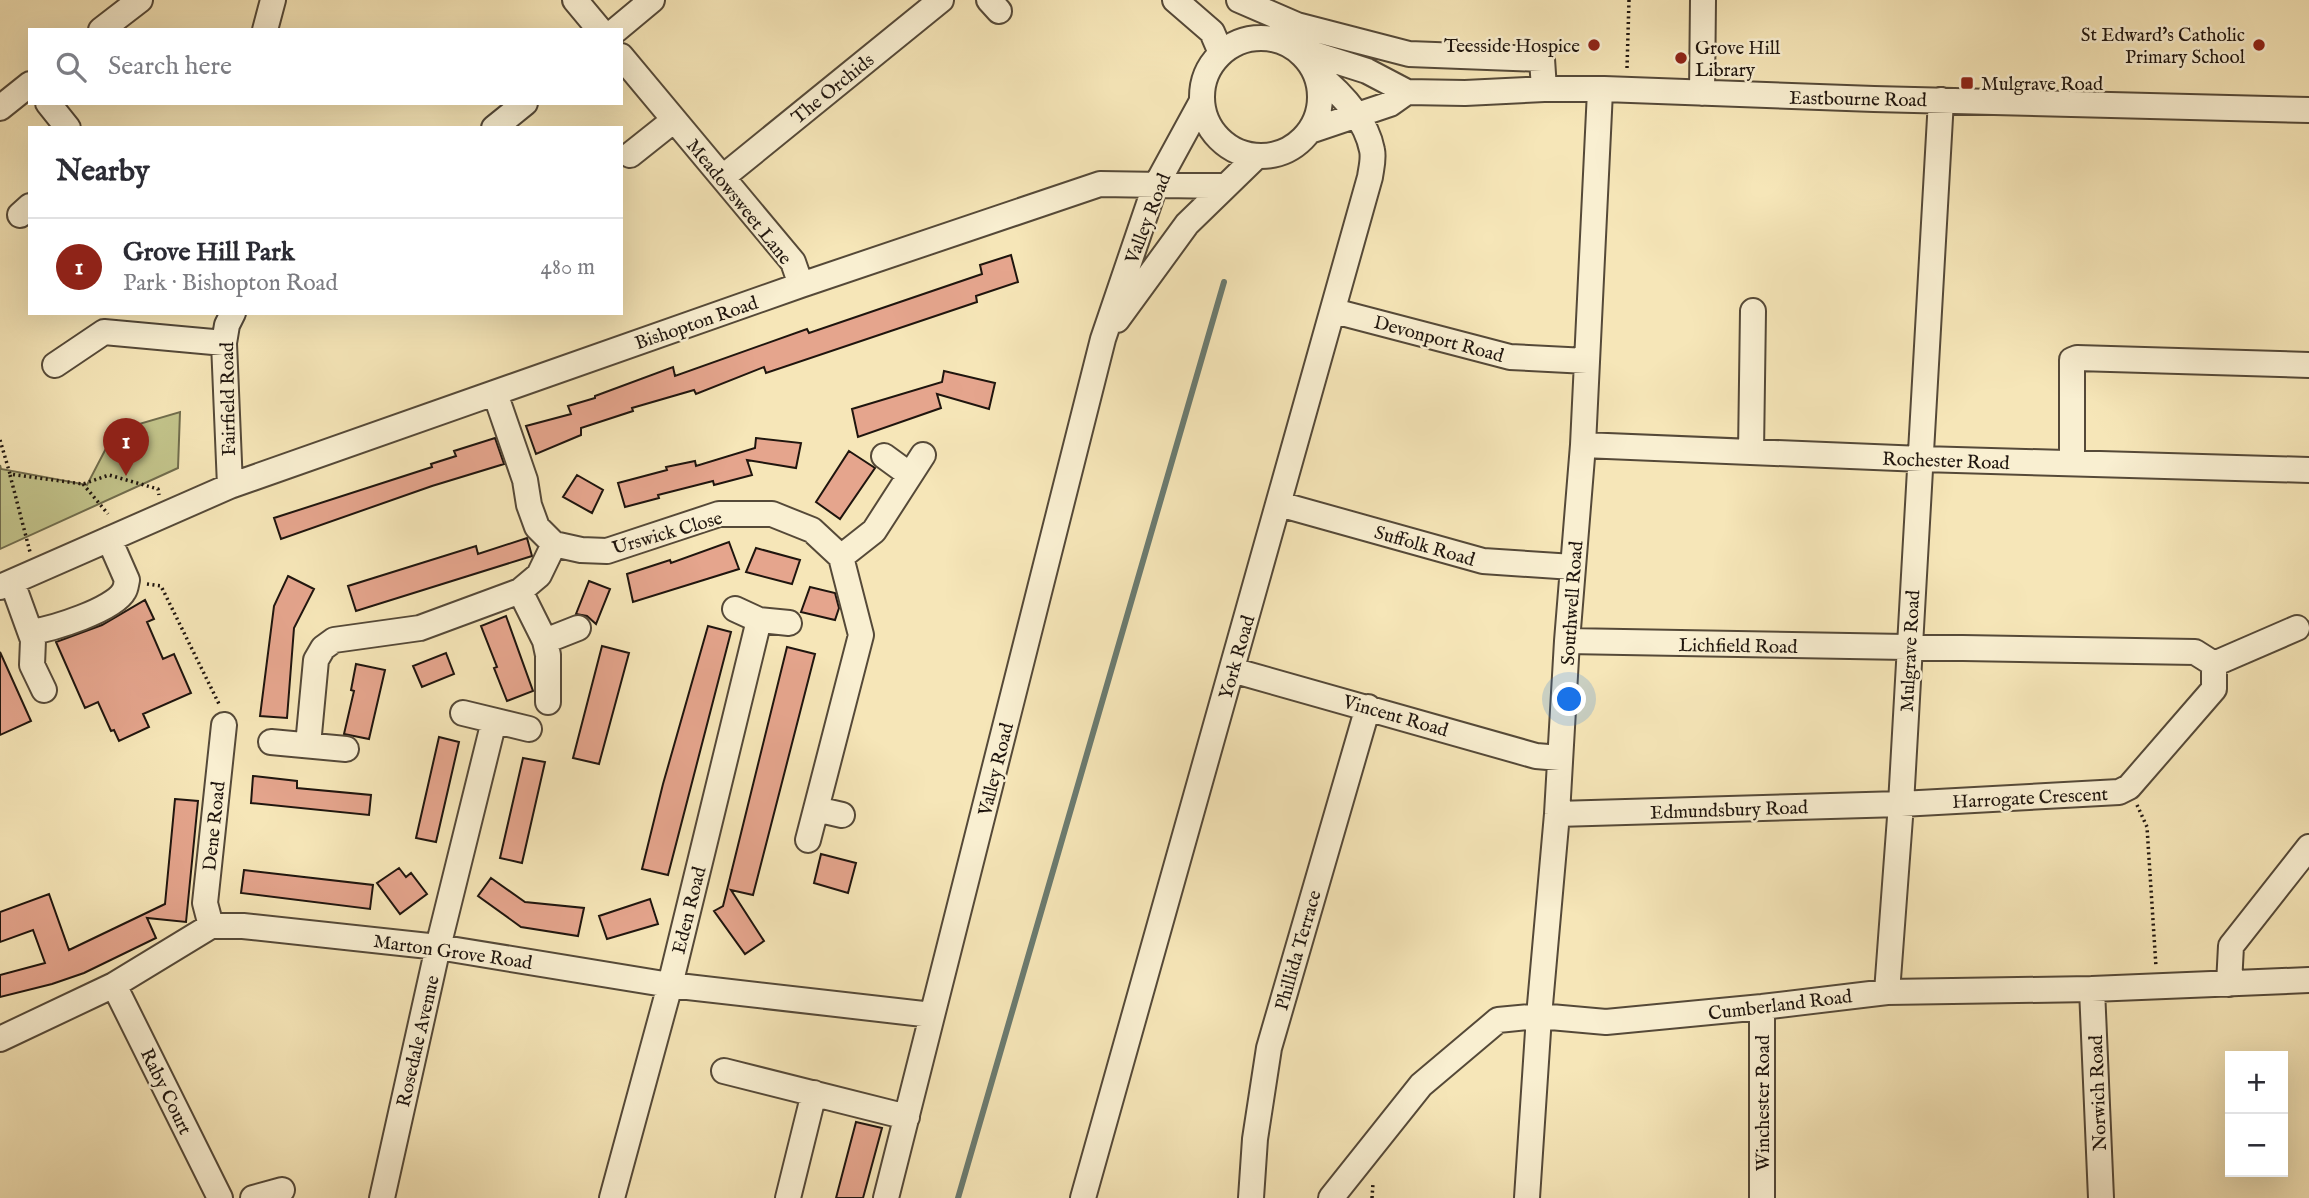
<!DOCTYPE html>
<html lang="en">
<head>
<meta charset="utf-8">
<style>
	body { margin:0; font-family:"IM FELL English",serif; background:#f7f7f7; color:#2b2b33 }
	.controls { position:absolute; right:21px; bottom:21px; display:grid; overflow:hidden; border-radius:0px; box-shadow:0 7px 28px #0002 }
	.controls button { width:63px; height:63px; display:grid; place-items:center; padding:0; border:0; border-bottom:2px solid #e1e1e2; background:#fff; color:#2b2b33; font:35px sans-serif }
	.you { position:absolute; left:1570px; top:700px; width:24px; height:24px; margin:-18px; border:5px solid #fff; border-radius:50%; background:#1a73e8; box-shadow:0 0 0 10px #1a73e833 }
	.badge { display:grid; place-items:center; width:46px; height:46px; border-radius:50%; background:#8f2418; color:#fff; font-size:23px; font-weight:700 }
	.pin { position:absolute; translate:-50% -58px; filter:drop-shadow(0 2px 4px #0008) }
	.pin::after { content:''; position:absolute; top:37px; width:24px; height:21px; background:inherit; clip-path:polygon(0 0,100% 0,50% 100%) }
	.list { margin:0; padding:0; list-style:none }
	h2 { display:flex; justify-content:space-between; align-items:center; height:91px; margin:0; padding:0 28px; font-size:30px }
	h2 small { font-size:23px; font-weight:400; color:#7c7c81 }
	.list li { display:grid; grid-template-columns:46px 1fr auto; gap:21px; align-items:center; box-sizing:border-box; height:98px; padding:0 28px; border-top:2px solid #e1e1e2 }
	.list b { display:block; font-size:26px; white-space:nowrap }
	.list p { margin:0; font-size:23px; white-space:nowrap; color:#7c7c81 }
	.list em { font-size:23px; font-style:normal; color:#7c7c81 }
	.icon { flex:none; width:38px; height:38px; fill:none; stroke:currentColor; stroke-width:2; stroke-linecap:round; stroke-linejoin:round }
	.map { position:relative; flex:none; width:2309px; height:1198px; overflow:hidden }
	.search { position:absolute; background:#fff; box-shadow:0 7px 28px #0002; left:28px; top:28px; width:595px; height:77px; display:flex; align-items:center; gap:18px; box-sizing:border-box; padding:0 24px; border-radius:0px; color:#7c7c81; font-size:26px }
	.panel { position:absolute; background:#fff; box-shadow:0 7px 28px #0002; left:28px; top:126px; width:595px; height:189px; border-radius:0px }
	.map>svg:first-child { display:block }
	.green { fill:#c2c38a; stroke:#706c4c; stroke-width:2 }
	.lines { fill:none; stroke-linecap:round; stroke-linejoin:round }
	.stream { stroke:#6b7b70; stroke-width:6 }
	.building { fill:#e5a58d; stroke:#1f150e; stroke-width:2 }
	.minor-casing { stroke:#554938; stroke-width:28 }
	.path { stroke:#1f150e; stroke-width:3.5; stroke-dasharray:2 3.5; stroke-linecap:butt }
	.minor { stroke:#f9efd1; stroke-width:24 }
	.poi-dot { fill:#8f2418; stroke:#f9efd1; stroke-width:2.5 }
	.labels { text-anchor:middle; stroke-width:5; stroke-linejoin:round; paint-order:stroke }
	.poi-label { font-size:19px; fill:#1f150e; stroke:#f9efd1; text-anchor:end }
	.street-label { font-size:19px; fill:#1f150e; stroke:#f9efd1 }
</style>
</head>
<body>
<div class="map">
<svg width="2309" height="1198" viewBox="0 0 2309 1198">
	<rect width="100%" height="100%" fill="#f6e6b8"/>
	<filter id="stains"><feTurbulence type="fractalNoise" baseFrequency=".00286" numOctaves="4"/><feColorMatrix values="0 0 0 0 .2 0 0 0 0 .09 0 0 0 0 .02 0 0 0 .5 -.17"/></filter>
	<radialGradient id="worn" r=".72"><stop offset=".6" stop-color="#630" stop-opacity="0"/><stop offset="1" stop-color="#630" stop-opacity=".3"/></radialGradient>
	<path class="green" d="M180,412L178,468L0,549V465L1,469L87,485L115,431Z"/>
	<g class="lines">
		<path class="stream" d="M958,1198L1224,282"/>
	</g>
	<path class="building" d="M1011,255L1018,282L976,296L977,302L766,373L764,367L696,394L694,390L632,408L633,411L581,428V435L536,454L526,426L571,414L568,406L595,398V396L673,367L675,376L807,329L809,333L982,274L980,265Z
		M944,371L995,383L989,409L937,394L941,408L858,437L852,409L942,382Z
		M495,438L504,464L432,486L281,539L274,518L432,467L431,464L456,456L454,451Z
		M756,438L801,443L796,468L747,460L752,475L714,485L713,481L658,495L659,498L625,507L618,483L667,470L666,467L695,461L696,466L755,448Z
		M849,451L875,468L840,519L816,502Z
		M577,475L603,490L592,513L563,497Z
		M527,538L532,556L356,611L348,586L476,546L478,554Z
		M729,542L739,569L633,602L627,574L670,560L671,563Z
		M756,548L800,560L792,584L746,572Z
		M288,576L314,589L294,628L287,718L260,716L274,606Z
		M589,581L610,589L596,624L587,616L576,614Z
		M810,587L835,593L839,608L835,620L801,612Z
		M145,600L154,619L147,622L163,659L174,654L191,693L143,714L149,727L119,741L114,730L111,731L98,702L85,708L56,642L102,625Z
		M506,616L533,691L507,701L494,668L497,667L481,626Z
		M708,626L731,632L668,875L642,869L663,784Z
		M602,646L629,653L599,764L573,758Z
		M787,647L815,654L753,895L731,890L764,941L745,954L714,911L723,906Z
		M0,652L31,721L0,735Z
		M446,653L454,674L422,687L413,666Z
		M356,664L385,670L369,739L344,734L354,691L351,690Z
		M439,737L459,742L436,842L416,838Z
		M523,758L545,762L522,863L500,858Z
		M253,776L297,781V788L371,795L369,815L251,803Z
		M175,799L198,801L186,922L147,918L156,938L84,973L52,984L0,997V975L45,963L33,930L0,942V912L49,894L69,950L165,904Z
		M821,854L856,863L848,893L814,883Z
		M399,868L406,877L411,873L427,894L400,914L377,883Z
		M244,870L373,885L370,909L241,893Z
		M491,878L525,902L584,908L578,936L521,927L478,896Z
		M650,899L658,924L607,939L599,916Z
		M856,1122L882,1128L863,1198H836Z"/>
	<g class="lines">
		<g class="minor-casing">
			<path id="minor" d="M575,0L600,30
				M989,0L999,11
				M1175,0L1212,32L1221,53
				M1239,0L1297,25
				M101,30L140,0
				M265,30L273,0
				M616,30L652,0
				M1202 97a59 59 0 1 1 118 0a59 59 0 1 1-118 0Z
				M1290,45L1297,25L1409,54L1542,59L1544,89
				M1298,49L1367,71L1407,92L1465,93L1544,89H1604L1874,99L2309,110
				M621,56L793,262L801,285
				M1702,93L1703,0
				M48,103L68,128
				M0,108L30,84
				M494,128L525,103
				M1310,131L1390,104L1407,92
				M630,155L674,120
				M723,177L941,0
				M20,215L30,206
				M1334,311L1510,357L1587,361
				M1117,320L1187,224L1257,156
				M55,365L104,332L224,343
				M495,393L525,480L529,505L537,527L554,544L581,550L607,551L719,514H772L812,530L841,557L861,635L808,840
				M1583,445L1922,459L2309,470
				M1751,452L1753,311
				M884,456L910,475
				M2072,463V360L2077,358L2309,365
				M230,486L224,343L227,325L233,313
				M1279,504L1483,561L1573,567
				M841,557L874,531L923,455
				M12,582L33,640L32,665L44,690
				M0,587L230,486L801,285L1100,184L1226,186
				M520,591L545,641L548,655V702
				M735,609L759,620L789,623
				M31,632C52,629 114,610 124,591C126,588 126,584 127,580L109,539
				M545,641L578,628
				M1567,641L2195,652L2214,664
				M2214,664L2297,628
				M1232,670L1536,756L1560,758
				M463,713L529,729
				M271,742L346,749
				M308,745L316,660L323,648L334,640L420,628L520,591L539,575L554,544
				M816,809L842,815
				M1557,814L1901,804L2119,792L2129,787L2214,689V664
				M211,926L205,903L224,725
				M2229,984L2231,946L2309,847
				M114,985L220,1198
				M2092,989L2101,1198
				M1887,992L1901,804L1941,100
				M0,1039L114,985L211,926H243L438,947L670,985L932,1015
				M724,1071L907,1117
				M253,1198L282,1190
				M382,1198L438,947L494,721
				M612,1198L670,985L759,620
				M788,1198L814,1093
				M886,1198L1103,339L1154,189L1202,101
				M1083,1198L1370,177C1371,169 1374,159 1372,150C1366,119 1339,91 1315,72
				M1251,1198L1255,1139L1269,1048L1368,707
				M1331,1198L1421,1085L1498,1020L1539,1016L1606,1022L1762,1007L1887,992L2092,989L2309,980
				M1527,1198L1539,1016L1557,814L1567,641L1583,445L1600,91
				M1762,1198V1007"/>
		</g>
		<path class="path" d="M1627,68L1629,0
			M0,440L10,474L83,484L109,475L158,489L159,495
			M10,475L30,552
			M83,484L108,514
			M147,584L161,586L219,704
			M2137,805L2147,827L2156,967
			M1372,1198L1373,1183"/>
		<use href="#minor" class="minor"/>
	</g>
	<g class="poi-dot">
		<circle cx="1594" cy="45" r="7"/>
		<circle cx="2259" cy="45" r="7"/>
		<circle cx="1681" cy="58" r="7"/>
		<rect x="1960" y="76" width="14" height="14" rx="3.5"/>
	</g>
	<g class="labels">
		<g class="poi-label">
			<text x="2245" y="41">St Edward's Catholic<tspan x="2245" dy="22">Primary School</tspan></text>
			<text x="1580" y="52">Teesside Hospice</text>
			<text x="1695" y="54" text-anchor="start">Grove Hill<tspan x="1695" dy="22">Library</tspan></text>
			<text x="1981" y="90" text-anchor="start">Mulgrave Road</text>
		</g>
		<g class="street-label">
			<text transform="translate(832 88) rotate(-39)" y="7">The Orchids</text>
			<text transform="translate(1858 98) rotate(1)" y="7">Eastbourne Road</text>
			<text transform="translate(740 201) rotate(51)" y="7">Meadowsweet Lane</text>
			<text transform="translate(1147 218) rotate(-69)" y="7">Valley Road</text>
			<text transform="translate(696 322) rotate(-19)" y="7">Bishopton Road</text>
			<text transform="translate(1439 338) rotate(15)" y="7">Devonport Road</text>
			<text transform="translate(227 399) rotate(-91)" y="7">Fairfield Road</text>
			<text transform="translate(1946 460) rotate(2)" y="7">Rochester Road</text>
			<text transform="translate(667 532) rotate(-16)" y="7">Urswick Close</text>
			<text transform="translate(1425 545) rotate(16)" y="7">Suffolk Road</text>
			<text transform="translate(1571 603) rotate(-86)" y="7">Southwell Road</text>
			<text transform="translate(1738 645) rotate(1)" y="7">Lichfield Road</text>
			<text transform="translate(1909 651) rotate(-87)" y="7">Mulgrave Road</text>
			<text transform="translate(1236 657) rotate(-74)" y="7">York Road</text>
			<text transform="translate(1396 715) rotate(16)" y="7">Vincent Road</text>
			<text transform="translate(995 769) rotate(-76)" y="7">Valley Road</text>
			<text transform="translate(2030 797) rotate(-3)" y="7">Harrogate Crescent</text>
			<text transform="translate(1729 809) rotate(-2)" y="7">Edmundsbury Road</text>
			<text transform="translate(213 826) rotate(-84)" y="7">Dene Road</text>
			<text transform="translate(688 910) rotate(-76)" y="7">Eden Road</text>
			<text transform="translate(1297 950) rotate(-74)" y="7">Phillida Terrace</text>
			<text transform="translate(453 951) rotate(8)" y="7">Marton Grove Road</text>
			<text transform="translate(1780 1004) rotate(-7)" y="7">Cumberland Road</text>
			<text transform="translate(417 1041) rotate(-77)" y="7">Rosedale Avenue</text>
			<text transform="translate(167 1091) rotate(64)" y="7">Raby Court</text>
			<text transform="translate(2097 1093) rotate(-92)" y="7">Norwich Road</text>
			<text transform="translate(1762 1103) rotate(-90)" y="7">Winchester Road</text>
		</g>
	</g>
	<rect width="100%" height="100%" filter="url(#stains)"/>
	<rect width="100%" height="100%" fill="url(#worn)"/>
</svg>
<div class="controls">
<button>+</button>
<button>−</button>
</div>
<div class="you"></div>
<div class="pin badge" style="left:126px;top:476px">1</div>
<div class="search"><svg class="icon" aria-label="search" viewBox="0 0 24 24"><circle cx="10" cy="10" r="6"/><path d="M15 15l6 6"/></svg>Search here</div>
<section class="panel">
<h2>Nearby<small></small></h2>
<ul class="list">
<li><span class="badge">1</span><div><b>Grove Hill Park</b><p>Park · Bishopton Road</p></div><em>480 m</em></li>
</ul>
</section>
</div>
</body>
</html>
